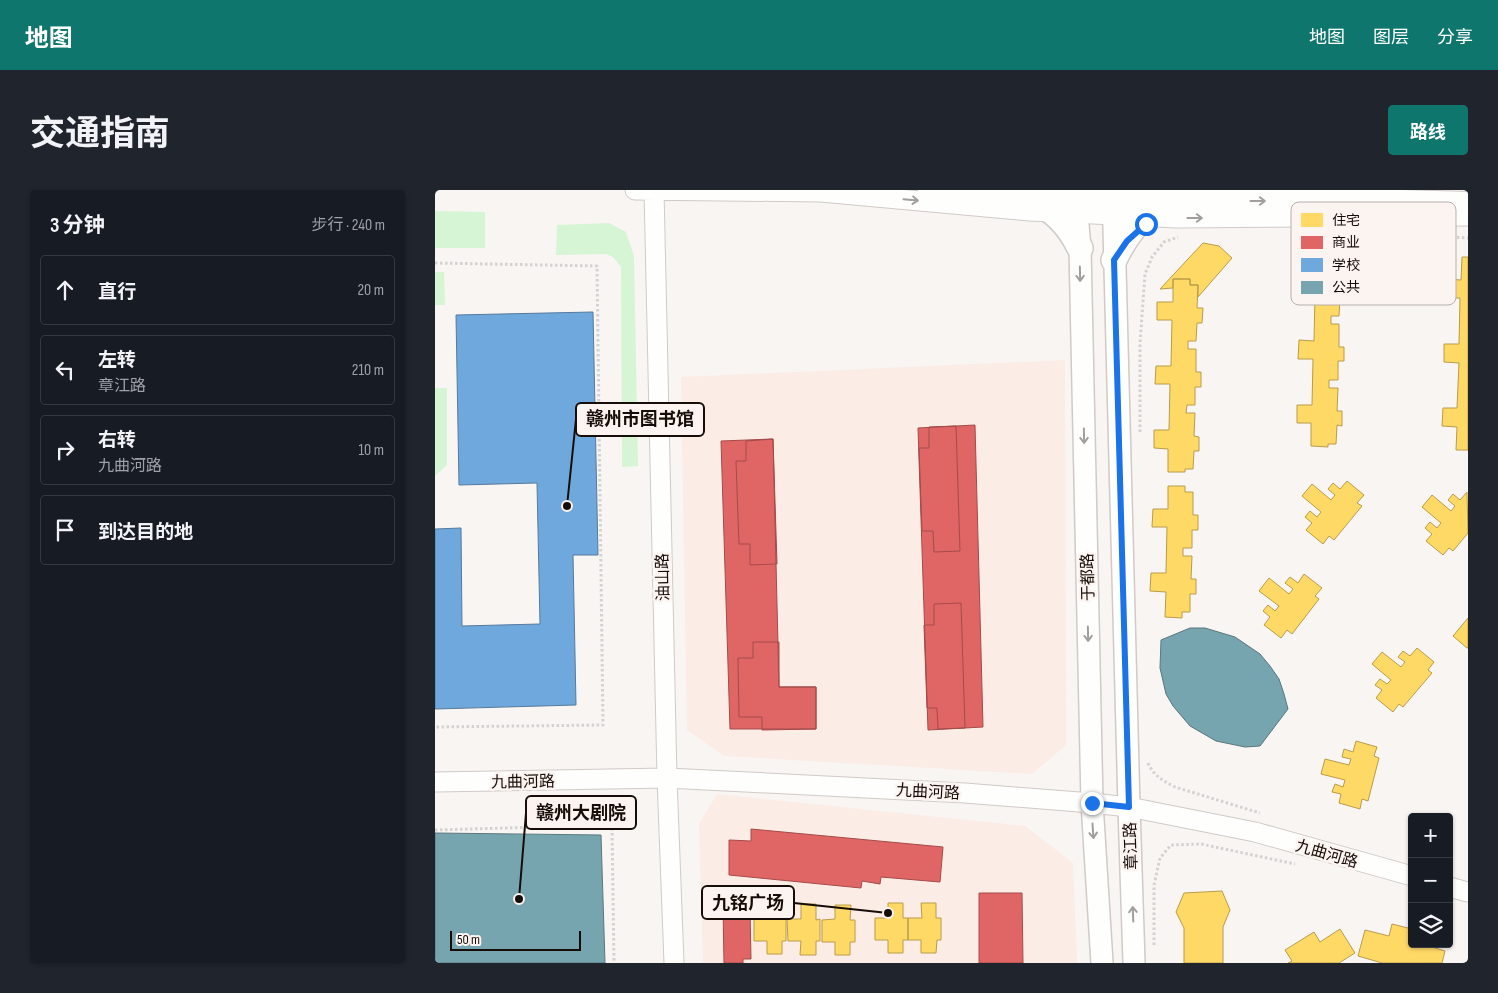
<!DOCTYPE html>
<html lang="zh">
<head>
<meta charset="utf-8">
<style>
	body { margin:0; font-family:"Sofia Sans Condensed","Noto Sans SC",sans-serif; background:#20242c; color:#f1f3f6 }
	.controls { position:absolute; right:15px; bottom:15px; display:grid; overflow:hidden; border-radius:5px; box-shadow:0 1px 4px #0004 }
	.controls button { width:45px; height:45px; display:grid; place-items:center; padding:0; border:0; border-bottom:1px solid #363941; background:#171b24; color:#f1f3f6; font:25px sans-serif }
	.scale { position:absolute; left:15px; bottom:12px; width:131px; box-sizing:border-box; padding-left:5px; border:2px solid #170d08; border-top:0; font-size:14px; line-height:18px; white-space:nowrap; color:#170d08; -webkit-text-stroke:4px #fbf4f1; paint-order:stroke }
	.stop { position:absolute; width:15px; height:15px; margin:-11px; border:4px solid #1a73e8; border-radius:50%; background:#fff }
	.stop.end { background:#1a73e8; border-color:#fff; box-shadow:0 1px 5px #0008 }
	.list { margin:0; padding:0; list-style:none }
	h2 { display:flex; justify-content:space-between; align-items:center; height:65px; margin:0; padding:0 20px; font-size:21px }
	h2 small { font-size:16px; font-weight:400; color:#9ea1a6 }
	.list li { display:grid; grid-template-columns:32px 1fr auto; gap:15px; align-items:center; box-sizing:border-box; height:70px; margin:0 10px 10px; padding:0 10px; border:1px solid #363941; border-radius:5px }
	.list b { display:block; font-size:19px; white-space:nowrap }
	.list p { margin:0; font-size:16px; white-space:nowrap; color:#9ea1a6 }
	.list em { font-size:16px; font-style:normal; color:#9ea1a6 }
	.icon { flex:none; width:28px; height:28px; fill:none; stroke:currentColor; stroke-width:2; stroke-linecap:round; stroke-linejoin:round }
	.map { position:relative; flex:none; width:1033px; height:773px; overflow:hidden; border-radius:5px }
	header { display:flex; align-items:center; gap:30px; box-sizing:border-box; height:70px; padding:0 25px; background:#0f766e; color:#fff }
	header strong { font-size:24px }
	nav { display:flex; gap:28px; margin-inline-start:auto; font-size:18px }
	.intro { display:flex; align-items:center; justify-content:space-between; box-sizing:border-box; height:120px; padding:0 30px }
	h1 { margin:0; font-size:35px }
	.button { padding:12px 22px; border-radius:5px; background:#0f766e; color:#fff; font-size:18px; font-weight:700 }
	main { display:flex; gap:30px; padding:0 30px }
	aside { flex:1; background:#171b24; border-radius:5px; box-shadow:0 1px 4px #0004 }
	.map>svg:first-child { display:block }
	.built { fill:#fbece5 }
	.green { fill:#d6f5d5 }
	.homes { fill:#ffd966; stroke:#b99c4a }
	.shops { fill:#e06666; stroke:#a44b4a }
	.schools { fill:#6fa8dc; stroke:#557a9c }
	.public { fill:#76a5af; stroke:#5a777d }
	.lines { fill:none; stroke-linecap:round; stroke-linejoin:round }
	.tertiary-casing { stroke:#d1cac6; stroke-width:21 }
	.secondary-casing { stroke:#d1cac6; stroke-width:24 }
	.primary-casing { stroke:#d1cac6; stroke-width:26 }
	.trunk-casing { stroke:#d1cac6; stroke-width:28 }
	.path { stroke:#d4d2d1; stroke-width:3; stroke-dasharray:2.5 2.5; stroke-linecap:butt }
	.tertiary { stroke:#fefefd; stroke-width:19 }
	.secondary { stroke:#fefefd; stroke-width:21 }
	.primary { stroke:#fefefd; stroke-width:24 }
	.trunk { stroke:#fefefd; stroke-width:25 }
	.oneway { stroke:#a29e9b }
	.route { stroke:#1a73e8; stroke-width:6 }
	.labels { text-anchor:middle; stroke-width:5; stroke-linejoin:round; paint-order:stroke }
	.street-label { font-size:16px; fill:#170d08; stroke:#fbf4f1 }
	.key { fill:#fbf4f1; stroke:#b7afab; stroke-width:1 }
	.key-label { font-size:14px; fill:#170d08 }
	.leader { fill:none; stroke:#170d08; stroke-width:2 }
	.callout-dot { fill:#170d08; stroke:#fbf4f1; stroke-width:2 }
	.callout { fill:#fbf4f1; stroke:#170d08; stroke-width:2 }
	.callout-label { font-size:18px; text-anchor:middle; font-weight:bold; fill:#170d08 }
</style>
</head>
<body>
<header>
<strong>地图</strong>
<nav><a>地图</a><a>图层</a><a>分享</a></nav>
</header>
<div class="intro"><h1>交通指南</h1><a class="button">路线</a></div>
<main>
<aside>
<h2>3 分钟<small>步行 · 240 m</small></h2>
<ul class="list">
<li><svg class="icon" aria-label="ahead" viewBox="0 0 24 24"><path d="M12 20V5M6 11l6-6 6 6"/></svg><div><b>直行</b></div><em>20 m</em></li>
<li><svg class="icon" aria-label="left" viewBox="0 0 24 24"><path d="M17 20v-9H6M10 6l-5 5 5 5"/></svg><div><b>左转</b><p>章江路</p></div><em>210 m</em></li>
<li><svg class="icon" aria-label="right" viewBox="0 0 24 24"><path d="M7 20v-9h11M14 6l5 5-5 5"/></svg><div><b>右转</b><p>九曲河路</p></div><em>10 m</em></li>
<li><svg class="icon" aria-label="arrive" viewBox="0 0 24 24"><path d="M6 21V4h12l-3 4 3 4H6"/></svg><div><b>到达目的地</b></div></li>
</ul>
</aside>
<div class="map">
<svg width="1033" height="773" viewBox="0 0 1033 773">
	<rect width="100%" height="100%" fill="#f9f5f3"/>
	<path class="built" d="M630,170L631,555L597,584L289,566L252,540L246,187Z
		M282,604L590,636L638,673L642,773H268L264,634Z"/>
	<path class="green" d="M0,21L50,22V58H0Z
		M174,33L191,42L199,66L203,276L187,277L186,77L178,67L171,64L121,65L122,35Z
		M0,82H9L10,115H0Z
		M0,198H12V275L0,286Z"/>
	<path class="homes" d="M768,53L784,56L797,68L763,107V95H755V89H738V98L725,99Z
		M881,64H898V69L906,70L905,93H911L910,107H905L904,126H896V134H904V157H909V171H903V190H894V198H903L902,221H907V236L902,235L901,254H893V257L876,256V233H862V215H877L878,169H863L864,150L879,151L880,105H865V86H881Z
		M1027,67H1033V260H1021L1022,237L1007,236L1008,218H1022L1024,173L1009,172V154H1024L1025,108H1011V89L1026,90Z
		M738,89H755V95H763L762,118H768L767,133H762L761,151H753V159H761V182H766V197H760V215H752L751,223H760L759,246L764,247V261H759L758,279H750V282H733V259L719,258V240H734L735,194H720L721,176H736L737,130H722V112H738Z
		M912,291L929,305L922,313L927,316L899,350L894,346L888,354L871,340L877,333L870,327L875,321L882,327L886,322L867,306L877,294L896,310L900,305L893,299L898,293L905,299Z
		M733,296H750V302H758V325H763V340H757V358H748V366H757L756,389H761V404H755V422H747V428L730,427L731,402L715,401L716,383H731L732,337H717L718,319H733Z
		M1032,302L1033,343L1018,361L1014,358L1008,365L991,351L997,344L990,338L995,332L1002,338L1006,333L987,317L997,305L1016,321L1020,316L1013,310L1018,304L1025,310Z
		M869,384L887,398L880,406L884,409L857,444L852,440L846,448L829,435L835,427L828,421L833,415L840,421L844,416L824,401L834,388L854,404L858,399L850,393L855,387L863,393Z
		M1033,428V458H1032L1018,446Z
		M982,458L999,472L993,480L997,483L968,517L964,514L958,522L941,508L947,500L940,495L945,489L952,494L956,490L937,474L947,462L966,477L970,472L963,467L968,461L975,466Z
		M921,551L942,557L939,566L944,568L933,611L927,609L925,619L904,613L906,604L897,602L900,594L908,597L910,590L886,584L890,569L914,575L916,569L907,567L909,559L918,562Z
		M787,701L795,720L788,737V773H749V738L741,722L749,703Z
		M453,713H468V728H473V750H468V763H453V750H440V728H453Z
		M486,713H501V728H506V750H502L501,763H486V750H473V728H487Z
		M332,714H347V729H351V751H347V764H332V751H319V729H332Z
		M366,714H381V730L385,729V751H381V765H365L366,751H353L352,729H366Z
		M400,715H416L415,730H420V752H415V765H400V752H387V730L400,729Z
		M957,734L977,739V754H987L1010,761L1007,773H947L923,766L930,740L954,746Z
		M905,739L920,763L904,773H853L857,771L850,760L879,742L885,752Z"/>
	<path class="shops" d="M540,235L548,537L493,540L483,238Z
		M521,236L525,361L499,362L498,341H487L484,258H494V237Z
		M338,249L342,374L315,375V354H304L301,271H311V251Z
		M338,249L344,497H381V539H295L286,251Z
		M526,413L530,538L503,539L502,518H492L489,435H499V414Z
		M318,452H344V497H381V539L327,540V527H304L303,468H318Z
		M316,639L508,657L505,692L446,687L445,694L427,691L426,698L294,685V650L316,651Z
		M544,703H587L588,773H544Z
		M288,716H303V719H315L316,769H308V773H289Z"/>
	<path class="schools" d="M158,122L163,365H138L141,515L0,519V339L26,338L27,436L105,434L102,293L24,295L21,125Z"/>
	<path class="public" d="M755,438H770L800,447L825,464L835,476L844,489L849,504L853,519L825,556L810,557L781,551L755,536L738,516L731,504L725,478L726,450Z
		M0,643L166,645L170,773H0Z"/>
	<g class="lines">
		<g class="tertiary-casing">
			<path id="tertiary" d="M200,0L386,2L595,21L742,28L1033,26
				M219,0L232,588L239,773
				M0,592L232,588L530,603L657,613L694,617L820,642L977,686
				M1014,697L1033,702"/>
		</g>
		<g class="secondary-casing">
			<path id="secondary" d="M640,0L645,58L657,613L667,773
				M678,0L694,617L699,773"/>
		</g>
		<g class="primary-casing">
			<path id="primary" d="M495,0L679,10L933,11L1033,14"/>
		</g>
		<g class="trunk-casing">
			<path id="trunk" d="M590,6C616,17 633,33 645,58
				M679,70C691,44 706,26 731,10"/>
		</g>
		<path class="path" d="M1002,46L1033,48
			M0,73L162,76L168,535L0,537
			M705,242V153L710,84L717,67L729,52L743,47
			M713,573C718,585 728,591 740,597L825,623
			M0,640L177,635L179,773
			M719,755V695L725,668L736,655L766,654L860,674"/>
		<use href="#tertiary" class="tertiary"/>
		<use href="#secondary" class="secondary"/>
		<use href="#primary" class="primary"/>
		<use href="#trunk" class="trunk"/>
	</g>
	<defs><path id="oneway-shaft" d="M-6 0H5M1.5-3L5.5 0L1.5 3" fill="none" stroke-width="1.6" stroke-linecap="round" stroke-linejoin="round" transform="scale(1.25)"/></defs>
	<g class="oneway">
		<use href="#oneway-shaft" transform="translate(476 10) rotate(5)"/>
		<use href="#oneway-shaft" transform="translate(823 11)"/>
		<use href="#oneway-shaft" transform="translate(760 28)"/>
		<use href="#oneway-shaft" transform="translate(645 84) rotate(89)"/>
		<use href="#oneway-shaft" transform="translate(649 246) rotate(89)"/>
		<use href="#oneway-shaft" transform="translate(653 444) rotate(89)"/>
		<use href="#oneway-shaft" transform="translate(658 641) rotate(86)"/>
		<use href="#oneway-shaft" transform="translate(698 724) rotate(-92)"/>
	</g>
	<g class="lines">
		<path class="route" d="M657,613L694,617L679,70L692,51L711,34"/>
	</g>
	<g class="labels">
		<g class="street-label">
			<text transform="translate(227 387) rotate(-91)" y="6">油山路</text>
			<text transform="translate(652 387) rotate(-91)" y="6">于都路</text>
			<text transform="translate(88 591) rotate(-1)" y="6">九曲河路</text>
			<text transform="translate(493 601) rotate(3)" y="6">九曲河路</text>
			<text transform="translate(695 656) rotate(-92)" y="6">章江路</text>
			<text transform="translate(892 663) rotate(16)" y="6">九曲河路</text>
		</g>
	</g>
	<rect x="856" y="12" width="165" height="103" rx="8" class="key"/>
	<rect x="866" y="23" width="22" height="14" fill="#ffd966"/>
	<rect x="866" y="46" width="22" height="13" fill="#e06666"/>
	<rect x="866" y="68" width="22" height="14" fill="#6fa8dc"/>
	<rect x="866" y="91" width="22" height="13" fill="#76a5af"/>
	<g class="key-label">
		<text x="897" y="35">住宅</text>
		<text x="897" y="57">商业</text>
		<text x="897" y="80">学校</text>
		<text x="897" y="102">公共</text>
	</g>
	<path class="leader" d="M132 316L141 229M84 709L91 623M453 723L359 713"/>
	<g class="callout-dot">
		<circle cx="132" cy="316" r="5"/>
		<circle cx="84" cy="709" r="5"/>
		<circle cx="453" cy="723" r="5"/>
	</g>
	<g class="callout">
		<rect x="141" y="213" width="128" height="33" rx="5"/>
		<rect x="91" y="606" width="110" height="33" rx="5"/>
		<rect x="267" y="696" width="92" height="33" rx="5"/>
	</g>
	<g class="callout-label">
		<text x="205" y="235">赣州市图书馆</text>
		<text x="146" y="629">赣州大剧院</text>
		<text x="313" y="719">九铭广场</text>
	</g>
</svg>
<div class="controls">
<button>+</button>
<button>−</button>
<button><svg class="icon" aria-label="layers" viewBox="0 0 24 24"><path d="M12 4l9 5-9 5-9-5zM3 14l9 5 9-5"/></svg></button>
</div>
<div class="scale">50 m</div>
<div class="stop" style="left:711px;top:34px"></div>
<div class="stop end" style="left:657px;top:613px"></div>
</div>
</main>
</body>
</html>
